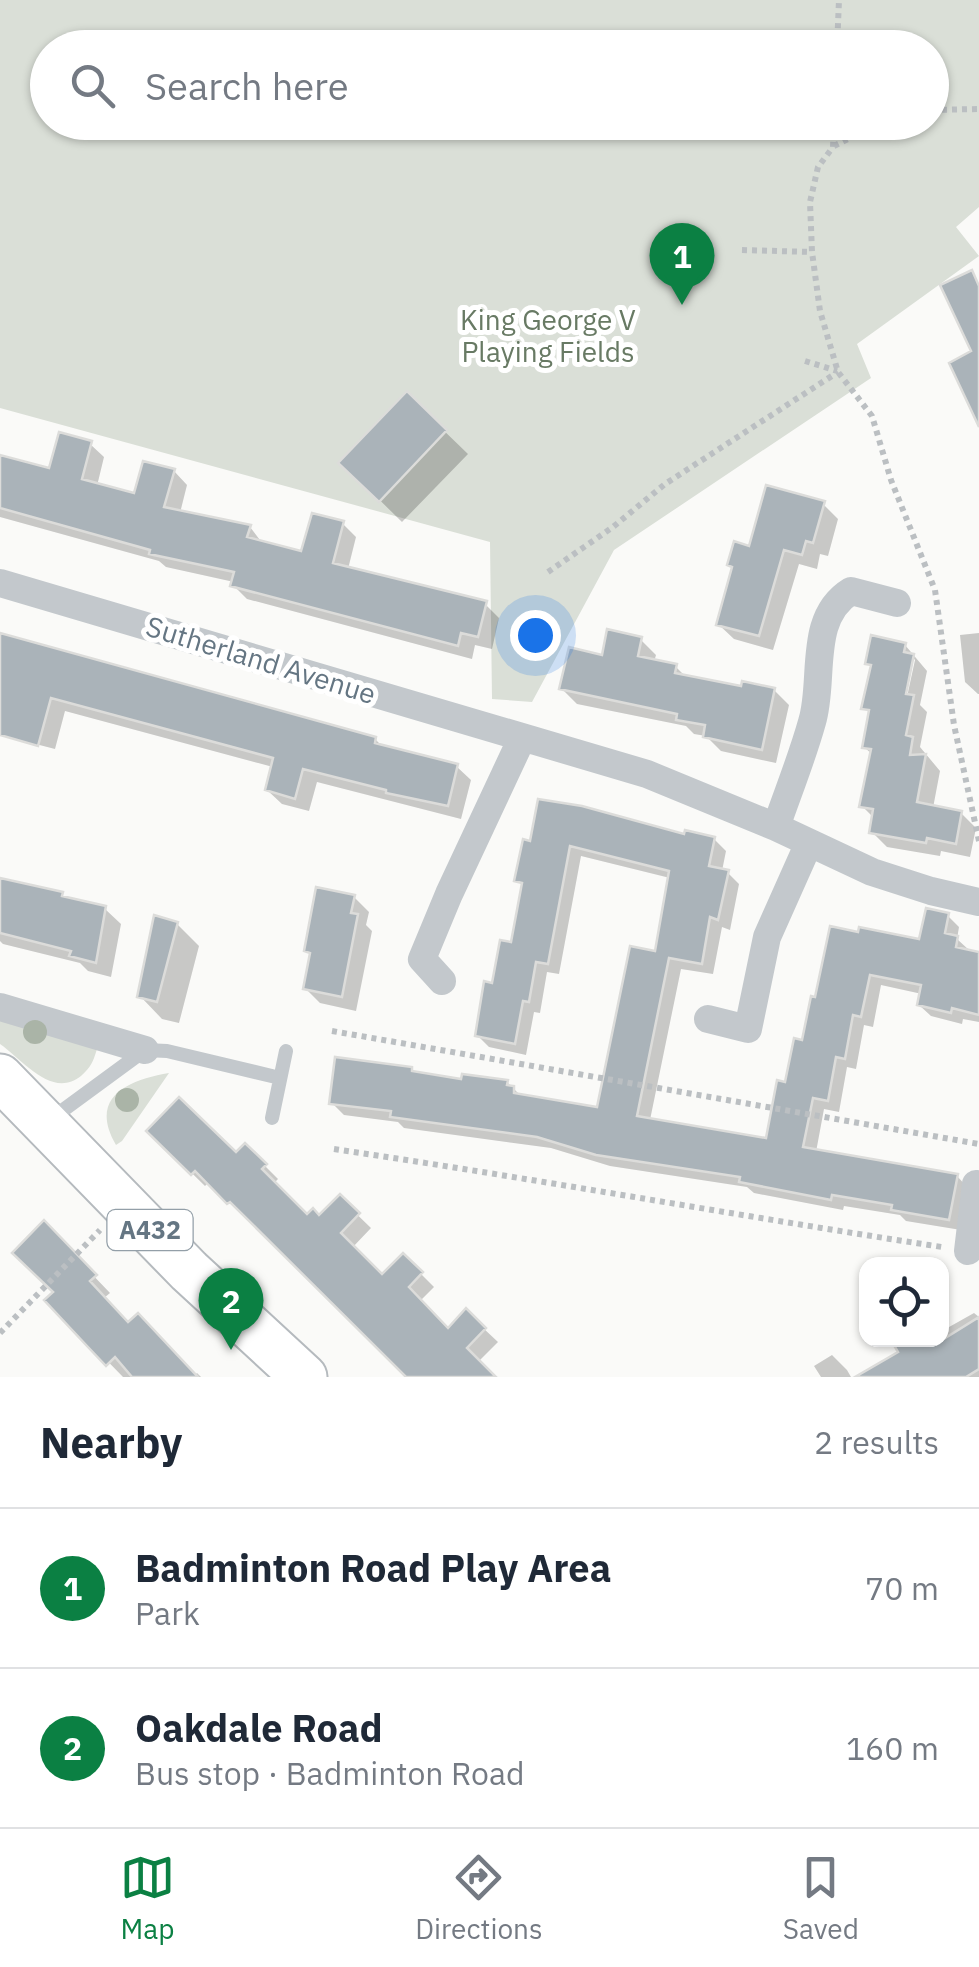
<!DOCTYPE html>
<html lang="en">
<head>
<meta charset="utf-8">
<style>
	body { margin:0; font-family:"IBM Plex Sans",sans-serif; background:#f2f2f3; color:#1f2937 }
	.controls { position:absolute; right:30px; bottom:30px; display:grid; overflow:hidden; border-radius:20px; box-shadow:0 2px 8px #0004 }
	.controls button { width:90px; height:90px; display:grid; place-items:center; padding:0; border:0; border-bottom:2px solid #e0e1e3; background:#fff; color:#1f2937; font:50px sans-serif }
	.you { position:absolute; left:535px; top:635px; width:35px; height:35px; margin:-25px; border:8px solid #fff; border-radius:50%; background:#1a73e8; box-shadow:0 0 0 15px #1a73e833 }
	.badge { display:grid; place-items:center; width:65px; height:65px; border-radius:50%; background:#0b8043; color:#fff; font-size:32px; font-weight:700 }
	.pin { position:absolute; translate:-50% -82px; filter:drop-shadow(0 2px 5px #0008) }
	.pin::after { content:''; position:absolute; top:52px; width:35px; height:30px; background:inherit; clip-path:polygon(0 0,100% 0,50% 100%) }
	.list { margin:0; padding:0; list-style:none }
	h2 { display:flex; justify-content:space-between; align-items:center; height:130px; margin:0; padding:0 40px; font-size:42px }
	h2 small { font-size:32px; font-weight:400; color:#747a83 }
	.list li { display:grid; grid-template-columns:65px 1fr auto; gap:30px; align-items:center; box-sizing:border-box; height:160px; padding:0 40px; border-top:2px solid #e0e1e3 }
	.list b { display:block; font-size:38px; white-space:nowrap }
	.list p { margin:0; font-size:32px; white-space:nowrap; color:#747a83 }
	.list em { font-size:32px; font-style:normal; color:#747a83 }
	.icon { flex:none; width:55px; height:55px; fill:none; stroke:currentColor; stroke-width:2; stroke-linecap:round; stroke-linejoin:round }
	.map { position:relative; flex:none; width:979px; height:1377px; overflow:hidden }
	.search { position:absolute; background:#fff; box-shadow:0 2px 8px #0004; left:30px; right:30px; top:30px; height:110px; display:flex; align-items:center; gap:25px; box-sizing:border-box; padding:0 35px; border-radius:55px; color:#747a83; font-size:38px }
	.sheet { height:450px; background:#fff }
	nav { display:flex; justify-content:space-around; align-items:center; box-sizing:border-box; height:140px; border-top:2px solid #e0e1e3; background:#fff; font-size:28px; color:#747a83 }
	nav a { display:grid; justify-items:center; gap:5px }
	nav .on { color:#0b8043 }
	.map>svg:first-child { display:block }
	.green { fill:#dadfd7; fill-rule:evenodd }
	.shadow { fill:#0003; fill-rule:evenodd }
	.building { fill:#aab3b9; stroke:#dcdcda; stroke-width:2.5 }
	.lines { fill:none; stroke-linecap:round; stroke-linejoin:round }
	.primary-casing { stroke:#b5babe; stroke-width:49 }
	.path { stroke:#bbbfc2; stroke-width:6; stroke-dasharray:5 5; stroke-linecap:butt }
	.lane { stroke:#c3c8cc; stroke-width:14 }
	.street { stroke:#c3c8cc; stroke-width:28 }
	.primary { stroke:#fff; stroke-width:45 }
	.tree { fill:#aab4a7 }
	.labels { text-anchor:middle; stroke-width:10; stroke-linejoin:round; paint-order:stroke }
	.shield { fill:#fff; stroke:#939fa8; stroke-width:2.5 }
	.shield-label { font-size:25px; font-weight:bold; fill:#657683 }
	.park-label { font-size:28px; fill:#687a64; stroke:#fff }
	.street-label { font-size:28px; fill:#657683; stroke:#fff }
</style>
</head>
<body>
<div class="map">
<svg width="979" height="1377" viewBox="0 0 979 1377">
	<rect width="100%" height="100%" fill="#fafaf8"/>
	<path class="green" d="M0,0H979V207L956,227L979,256L857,344L871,378L614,550L532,702L492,699L490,542L0,408ZM48,48H932V122H48Z
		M0,1017L97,1049C93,1062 91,1067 81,1076C52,1099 24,1061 0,1044Z
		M169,1073L122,1141L116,1145C88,1097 128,1080 169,1073Z"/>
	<path class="shadow" d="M407,395L468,454L402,522L342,463Z
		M90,444L104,457L97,486L135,496L174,471L187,485L180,513L250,527L263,544L303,554L343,524L356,537L348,569L485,604L499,618L492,649L475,645L472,659L247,599L233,585L234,582L166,567L159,561L0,517V458L51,471Z
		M823,504L838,519L828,556L820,554L817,569L799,564L773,650L734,639L718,624L751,549Z
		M979,633V694H978L965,682L960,635Z
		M0,637L375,739L384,748L456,766L471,780L461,819L317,782L309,811L282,804L267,790L273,767L65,711L55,749L24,741L0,689Z
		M641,640L656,655L654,662L675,666L687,678L743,689L774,690L789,705L776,763L721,751L706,736L694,734L686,726L577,704L562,689L603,658Z
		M905,645L927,671L920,705L927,712L920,747L940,771L933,808L961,813L976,828L970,857L941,851L940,856L887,847L872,832L874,818L862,806L873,755L864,747L871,714L864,708L873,668L868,663ZM911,655L915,660L905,706L901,705Z
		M686,837L714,839L726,851L722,871L727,872L739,884L730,930L722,927L713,974L681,969L650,1120L768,1141L804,1043L813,999L921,942L947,915L959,927L957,939L969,950L979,955V1022L963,1019L962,1024L931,1016L919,1005L922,994L881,985L873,1027L864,1025L856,1069L847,1067L839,1112L824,1109L816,1152L957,1176L968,1188L961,1230L906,1221L900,1215L844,1206L843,1210L754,1193L747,1187L610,1166L551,1148L404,1128L398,1122L344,1115L332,1103L411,1069L416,1075L463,1081L507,1082L522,1097L599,1109L657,954L670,878L581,856L559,974L547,972L540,1013L534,1012L526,1055L489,1047L477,1035L494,985L513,945L524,887L517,880L525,842Z
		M0,880L61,894L66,899L105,909L121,924L111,977L88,971L80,963L3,944L0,941Z
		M354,897L369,912L366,925L372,931L356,1011L320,1003L305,988L312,956L307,950Z
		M177,924L199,946L179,1023L162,1019L140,996Z
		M149,1131L236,1156L245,1146L278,1179L273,1184L307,1217L319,1218L340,1198L371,1228L352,1248L382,1278L403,1256L434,1287L420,1301L448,1331L466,1312L498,1342L478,1362L493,1377H409L244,1213L242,1215L209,1182L205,1186Z
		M44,1224L110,1293L104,1298L129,1325L194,1376L197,1373L201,1377H123L48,1300L56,1292Z
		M974,1313L979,1317V1377H860L902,1353L894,1340H942V1331Z
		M832,1355L847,1370L851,1377H821L814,1366Z"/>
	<path class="building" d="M972,270L979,286V427L949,363L971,351L940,285Z
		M407,391L447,430L379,502L338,463Z
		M59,432L92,441L82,479L134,493L143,461L175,469L164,507L251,525L247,537L301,551L312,513L344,521L333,563L487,601L478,637L461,633L458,646L230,586L234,572L149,554L150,550L0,508V455L49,468Z
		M766,485L825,501L813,543L806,541L802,555L784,550L759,636L716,625L732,567L727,565L734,541L749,546Z
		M607,629L642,637L638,656L677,664L675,673L741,686L742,681L775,688L762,750L703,737L705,725L676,720L677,714L559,689L569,647L602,655Z
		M0,633L376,737L375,743L458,764L448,806L386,793V790L303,769L295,799L265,790L273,758L51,698L38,746L0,735Z
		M871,635L906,643L904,652L914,654L906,694L914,695L906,735L913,737L910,755L926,754L917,802L962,811L956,844L927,838L926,843L869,833L873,809L859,807L871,749L862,748L869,710L861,709L871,665L865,664Z
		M538,799L582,806L684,834L685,830L715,837L709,866L729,870L718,920L710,917L702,964L669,958L637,1116L766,1138L777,1080L785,1082L794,1038L802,1040L811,996L815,997L830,926L858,932L859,927L919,939L926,908L949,913L945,933L958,936L956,947L979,952V1015L952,1008L951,1013L917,1005L921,985L870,975L861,1017L853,1015L845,1059L836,1057L828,1101L813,1098L803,1147L958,1174L949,1220L891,1210L892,1205L832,1195L831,1200L739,1182L740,1177L596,1155L537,1137L390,1117L391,1111L329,1104L335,1057L412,1067V1071L461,1079L462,1074L508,1080L507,1085L514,1086V1093L597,1107L630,946L655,951L669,871L570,846L548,964L536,962L529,1002L523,1001L515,1044L475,1036L484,981L492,983L500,940L511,942L522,883L514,881L523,839L530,841Z
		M0,878L63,892L62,896L106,906L96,963L69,956L71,951L0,933Z
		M316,887L355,895L351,913L358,914L342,997L303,989L310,953L304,951Z
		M154,915L178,922L157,1002L137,997Z
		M179,1097L236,1152L245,1143L267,1164L262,1169L307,1214L313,1208L319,1215L340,1194L360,1213L341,1233L382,1274L403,1253L423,1272L409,1287L448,1328L466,1308L486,1328L467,1348L496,1377H406L230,1202L227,1204L195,1171L191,1175L146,1131Z
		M44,1220L97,1275L90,1281L128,1322L138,1313L198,1377H132L115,1357L106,1366L87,1346L44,1300L53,1292L12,1253Z
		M979,1317V1369L966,1377H855L898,1352L891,1340H942Z"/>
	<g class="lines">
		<g class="primary-casing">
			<path id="primary" d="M0,1077L189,1271L304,1377"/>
		</g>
		<path class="path" d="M837,48L839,0
			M932,110L979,109
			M834,122L833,147L818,167L810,202L812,252L820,311L838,372L872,416L891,480L935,590L954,725L979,841
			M834,146L882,122
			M742,250L812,252
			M805,361L837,371
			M548,572L613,527L665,484L838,372
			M332,1031L979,1144
			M334,1149C537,1179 739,1216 942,1247
			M0,1333L100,1230"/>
		<path class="lane" d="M272,1118L286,1051
			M51,1119L145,1050L167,1051L280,1078"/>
		<path class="street" d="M0,583L647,774L776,827L872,872L931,891L979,902
			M776,827C788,792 802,758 812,722C825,680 807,618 851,591L897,603
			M442,981L422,959L449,894L522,738
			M0,1007L145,1050
			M708,1019L748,1029L767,937L808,845
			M968,1251L976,1184L979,1185"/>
		<use href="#primary" class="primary"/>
	</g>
	<g class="tree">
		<circle cx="35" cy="1032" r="12"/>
		<circle cx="127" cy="1100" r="12"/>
	</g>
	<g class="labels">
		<rect class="shield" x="107.5" y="1210" width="85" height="40" rx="8"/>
		<g class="shield-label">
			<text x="150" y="1239">A432</text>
		</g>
		<g class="park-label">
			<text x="548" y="330">King George V<tspan x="548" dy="32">Playing Fields</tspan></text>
		</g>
		<g class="street-label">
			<text transform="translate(261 660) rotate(17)" y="10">Sutherland Avenue</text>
		</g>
	</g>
</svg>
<div class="controls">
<button><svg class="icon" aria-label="locate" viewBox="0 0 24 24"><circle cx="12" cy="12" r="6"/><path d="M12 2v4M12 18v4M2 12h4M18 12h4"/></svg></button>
</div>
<div class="you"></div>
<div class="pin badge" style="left:682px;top:305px">1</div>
<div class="pin badge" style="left:231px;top:1350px">2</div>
<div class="search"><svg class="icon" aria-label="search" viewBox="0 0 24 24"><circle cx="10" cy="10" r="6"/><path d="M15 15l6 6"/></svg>Search here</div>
</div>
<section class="sheet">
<h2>Nearby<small>2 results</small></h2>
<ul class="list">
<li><span class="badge">1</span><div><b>Badminton Road Play Area</b><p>Park</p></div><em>70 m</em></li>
<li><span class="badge">2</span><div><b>Oakdale Road</b><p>Bus stop · Badminton Road</p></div><em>160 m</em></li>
</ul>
</section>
<nav>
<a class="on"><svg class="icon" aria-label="map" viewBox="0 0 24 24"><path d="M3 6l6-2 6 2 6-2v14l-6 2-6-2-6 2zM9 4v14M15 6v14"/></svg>Map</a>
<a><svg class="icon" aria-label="directions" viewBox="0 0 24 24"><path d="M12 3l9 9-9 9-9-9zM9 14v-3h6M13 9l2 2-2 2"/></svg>Directions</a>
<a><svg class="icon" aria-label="saved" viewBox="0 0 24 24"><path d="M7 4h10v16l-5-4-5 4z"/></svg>Saved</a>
</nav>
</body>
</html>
